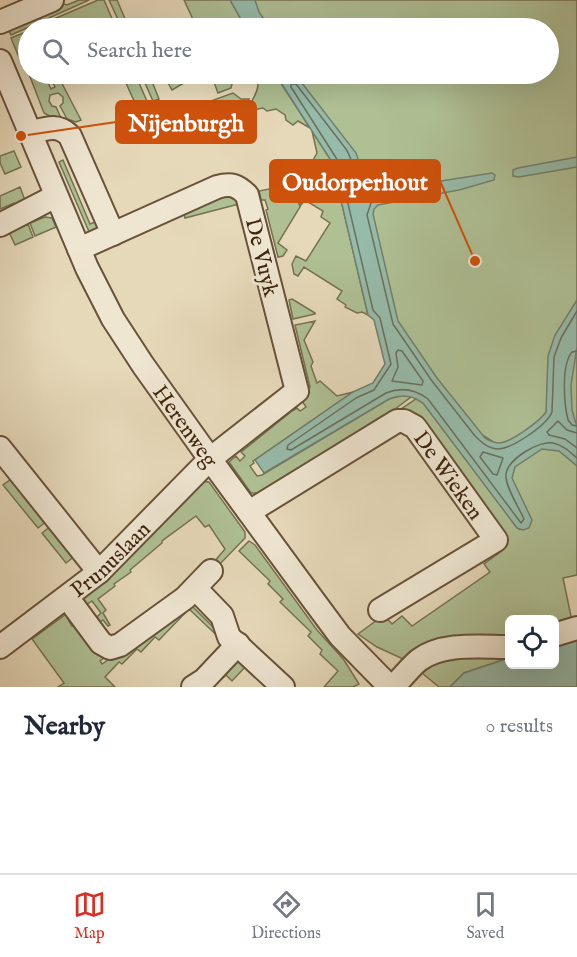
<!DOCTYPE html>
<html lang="en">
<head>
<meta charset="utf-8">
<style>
	body { margin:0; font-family:"IM FELL English",serif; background:#f6f6f7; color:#1f2937 }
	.controls { position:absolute; right:18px; bottom:18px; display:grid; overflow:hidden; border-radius:9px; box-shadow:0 6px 24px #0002 }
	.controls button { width:54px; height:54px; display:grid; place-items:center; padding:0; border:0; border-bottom:2px solid #e0e1e3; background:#fff; color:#1f2937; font:30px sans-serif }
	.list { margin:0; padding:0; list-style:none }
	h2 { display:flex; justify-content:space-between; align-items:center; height:78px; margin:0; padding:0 24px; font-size:26px }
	h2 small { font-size:20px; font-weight:400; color:#747a83 }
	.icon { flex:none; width:33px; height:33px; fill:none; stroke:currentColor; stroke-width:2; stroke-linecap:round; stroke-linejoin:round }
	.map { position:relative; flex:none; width:577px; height:687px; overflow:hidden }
	.search { position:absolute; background:#fff; box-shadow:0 6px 24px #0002; left:18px; right:18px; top:18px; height:66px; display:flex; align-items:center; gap:15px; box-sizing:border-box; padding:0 21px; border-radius:33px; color:#747a83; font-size:22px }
	.sheet { height:186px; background:#fff }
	nav { display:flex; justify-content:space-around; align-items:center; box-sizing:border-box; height:84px; border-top:2px solid #e0e1e3; background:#fff; font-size:16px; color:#747a83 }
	nav a { display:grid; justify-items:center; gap:3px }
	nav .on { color:#d93025 }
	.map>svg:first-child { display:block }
	.green { fill:#afc095; stroke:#767252; stroke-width:1.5 }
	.water { fill:#97bbaa; stroke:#737f6c; stroke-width:1.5 }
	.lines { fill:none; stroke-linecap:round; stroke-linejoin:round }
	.shore { stroke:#6a705c; stroke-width:1.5 }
	.minor-casing { stroke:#685239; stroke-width:26 }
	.minor { stroke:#efe6d2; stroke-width:22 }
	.labels { text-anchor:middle; stroke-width:6; stroke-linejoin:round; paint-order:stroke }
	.street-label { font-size:22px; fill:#3e250e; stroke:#efe6d2 }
	.leader { fill:none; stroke:#ce510c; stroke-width:2 }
	.callout-dot { fill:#ce510c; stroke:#efe6d2; stroke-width:2 }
	.callout { fill:#ce510c; stroke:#ce510c; stroke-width:2 }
	.callout-label { font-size:24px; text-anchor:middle; font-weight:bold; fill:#fff }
</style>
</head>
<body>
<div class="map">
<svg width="577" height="687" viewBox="0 0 577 687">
	<rect width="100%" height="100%" fill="#e6d9ba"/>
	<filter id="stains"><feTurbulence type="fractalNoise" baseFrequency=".00333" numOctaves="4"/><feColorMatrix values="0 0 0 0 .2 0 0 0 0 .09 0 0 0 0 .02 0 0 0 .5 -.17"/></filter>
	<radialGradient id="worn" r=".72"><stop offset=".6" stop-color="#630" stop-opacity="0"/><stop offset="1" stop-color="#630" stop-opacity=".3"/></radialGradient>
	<path class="green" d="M79,0H89L11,35L8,29L64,4L67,5Z
		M98,0H104L116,28H103L101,25L91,28L87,20L67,28H33Z
		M109,0H117L129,28H122Z
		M184,0H230L246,28H197Z
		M249,0H577V575L563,578L572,621L555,627L554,620H510L509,640L447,644L403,659L377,647L358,634L384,615L392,624L402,616L412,626L490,572L484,564L499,553L505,546L411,412L398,411L416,399L423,403L520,530L492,441L479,433L381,319L364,204L286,74H548V28H260Z
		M28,31V73L26,66L23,67L11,38Z
		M29,74H44L51,89L55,87L48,74H57L81,120L76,122L67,119L60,106L63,103V97L58,93L50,95L49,101L52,106L56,107L61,118L54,116L53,118L44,113Z
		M122,74H135L150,108L139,112Z
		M141,74H149L159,99L153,101Z
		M163,74H193L189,76L191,79L172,90Z
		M211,74H239L233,80L231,88L218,93Z
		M272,74H275L310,128L298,121L293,125L286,120L285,115L276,109L267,111L263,108L247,111C251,101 259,92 258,82Z
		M233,93L241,99H249L243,112L234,115L235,119L230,121L227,118L213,123L183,111Z
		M312,131L332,162L368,315L362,312L357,313L345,307L346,305L337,299L342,291L304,267L298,276L294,274L292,264L296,256L306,261L330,223L321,217L323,211L305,200L301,205L296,184L300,183L317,153Z
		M14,151L21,167L5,174L0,163V156Z
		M63,160L90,224L100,220L99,229L90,234L59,162Z
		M293,184L300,207L278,243L287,250L283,256L278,257L266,210L268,209L265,200H261L259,191Z
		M20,187L26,203L19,206L14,203L0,209V196Z
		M226,195C232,196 237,198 239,204L185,218L184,214Z
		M45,217L52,218L56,227L35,236L30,223Z
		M28,224L33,237L15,245L9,232Z
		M292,299L315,313V314L293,319L289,300Z
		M315,321L304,340L313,362L311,366L317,383L320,381L337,396L353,392L253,461L254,463L250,466L257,476L262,475L389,399L403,395L411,397L395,409L259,493H251L229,462L236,456L240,461L245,456L241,452L292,411L297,408L300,411L306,407L302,401L310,387L295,325Z
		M14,477L48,520L38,528L3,485Z
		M197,481L209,482L245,532V538L218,566L214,562L225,549L209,525L205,527L196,516L162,541V543L130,570L131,572L114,584L115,586L98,599L106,610L103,613L110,625L108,626L103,620L97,624L92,622L101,613L92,601L80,609L75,599Z
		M52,525L76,555L66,563L42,533Z
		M249,541L255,545L317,630L344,660L359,684L353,687H324L338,671L320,654L322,650L308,636L311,632L280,602L283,599L268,584L270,581L239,551Z
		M189,603L230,644L228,646L189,609L159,640L155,637L141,652L137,649L122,664L119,662L105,677L115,687H58L64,683L32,639L69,612L73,618L69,621L72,626L77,623L112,652L100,661L102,664Z
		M489,652L506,659L464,673L450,687H439L422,673L439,655Z
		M238,655L247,665L232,681L226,675L215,685L212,681Z"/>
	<path class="water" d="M230,0H255L259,12L270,28H246Z
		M278,74H295L356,153L369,191L371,192L492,173L495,175L494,180L459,190L378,205L374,209L373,214L398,321L437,378L485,438C489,440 493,443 499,443C510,443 540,421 546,412L548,356L555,335L577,300V347L571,385L572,410L577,427V466L559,451L542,449L515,467L512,478L532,520L529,528L523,530L517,528L423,403C412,395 401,394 389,399L264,473L255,460L353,392L373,383L385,364L374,320L368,315L332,162L276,75Z
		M577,157V167L519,177L513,176V170L518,168Z
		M577,636V687H450L464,673L509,658L510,664H554L555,643Z"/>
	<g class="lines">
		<path class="shore" d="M577,311L561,338L554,357L552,412C547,425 513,448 499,449C489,449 482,443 475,436L432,381L393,324L367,215L372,200C356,190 356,165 346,149L296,84H291V87L338,161L373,310L380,318L391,364L374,390L356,398L288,445L287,449L291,450L386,393C401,387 415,389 428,399L521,523L524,519C519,508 505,486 506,475C506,460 539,440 553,443C563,445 570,452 577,458
			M398,350L402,351L423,381L422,385L392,381L398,367L396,353Z
			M577,351L572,352C561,365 564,404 568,420L572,425L577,426
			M577,433L567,430L558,421L547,432L549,435L565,439L577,448
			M483,452L503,458L497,475L493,474L480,457Z"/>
		<g class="minor-casing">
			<g id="minor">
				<path d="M0,22L52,0"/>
				<path id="s1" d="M0,61L87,268L113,319L143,365L210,459L314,601L340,636L390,687"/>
				<path d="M30,133C45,129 57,123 70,136L113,234"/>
				<path d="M0,225L56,196"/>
				<path d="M0,448L99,572"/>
				<path id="s2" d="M249,512L397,421H404L415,427L496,540L380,610"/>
				<path d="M195,588L222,616L229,637L283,687"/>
				<path d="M67,597L101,643L110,648L120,645L185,598L211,571"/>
				<path d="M554,635L577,628"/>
				<path id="s3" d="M0,647L99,572L210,459L297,391L247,195C237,185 231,183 217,187L79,249"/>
				<path d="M193,687L204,680L238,644"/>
				<path d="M392,687C402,679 409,668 419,660C443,642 481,647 510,647"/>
			</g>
		</g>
		<use href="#minor" class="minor"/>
	</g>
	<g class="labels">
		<g class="street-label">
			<text transform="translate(263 257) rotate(76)" y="8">De Vuyk</text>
			<text dy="8" stroke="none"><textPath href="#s1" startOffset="411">Herenweg</textPath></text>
			<text dy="8" stroke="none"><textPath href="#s2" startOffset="252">De Wieken</textPath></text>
			<text dy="8" stroke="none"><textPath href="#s3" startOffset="141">Prunuslaan</textPath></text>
		</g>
	</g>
	<path class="leader" d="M21 136L116 122M475 261L440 181"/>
	<g class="callout-dot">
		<circle cx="21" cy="136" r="6"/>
		<circle cx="475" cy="261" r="6"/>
	</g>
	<g class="callout">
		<rect x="116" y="101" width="140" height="42" rx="6"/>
		<rect x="270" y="160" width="170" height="42" rx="6"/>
	</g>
	<g class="callout-label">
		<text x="186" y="131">Nijenburgh</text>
		<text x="355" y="190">Oudorperhout</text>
	</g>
	<rect width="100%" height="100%" filter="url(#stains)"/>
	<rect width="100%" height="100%" fill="url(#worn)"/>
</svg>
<div class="controls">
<button><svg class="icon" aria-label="locate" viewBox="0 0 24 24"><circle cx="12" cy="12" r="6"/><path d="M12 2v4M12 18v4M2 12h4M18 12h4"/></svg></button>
</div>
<div class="search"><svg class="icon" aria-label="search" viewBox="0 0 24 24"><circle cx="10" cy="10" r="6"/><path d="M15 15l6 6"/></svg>Search here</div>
</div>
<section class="sheet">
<h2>Nearby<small>0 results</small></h2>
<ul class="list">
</ul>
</section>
<nav>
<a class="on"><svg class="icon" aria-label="map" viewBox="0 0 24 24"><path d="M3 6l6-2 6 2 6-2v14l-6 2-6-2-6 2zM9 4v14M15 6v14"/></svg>Map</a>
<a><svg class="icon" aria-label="directions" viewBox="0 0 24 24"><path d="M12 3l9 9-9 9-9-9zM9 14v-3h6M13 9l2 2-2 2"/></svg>Directions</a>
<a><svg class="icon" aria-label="saved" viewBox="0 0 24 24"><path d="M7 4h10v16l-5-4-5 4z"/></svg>Saved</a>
</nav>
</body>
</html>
